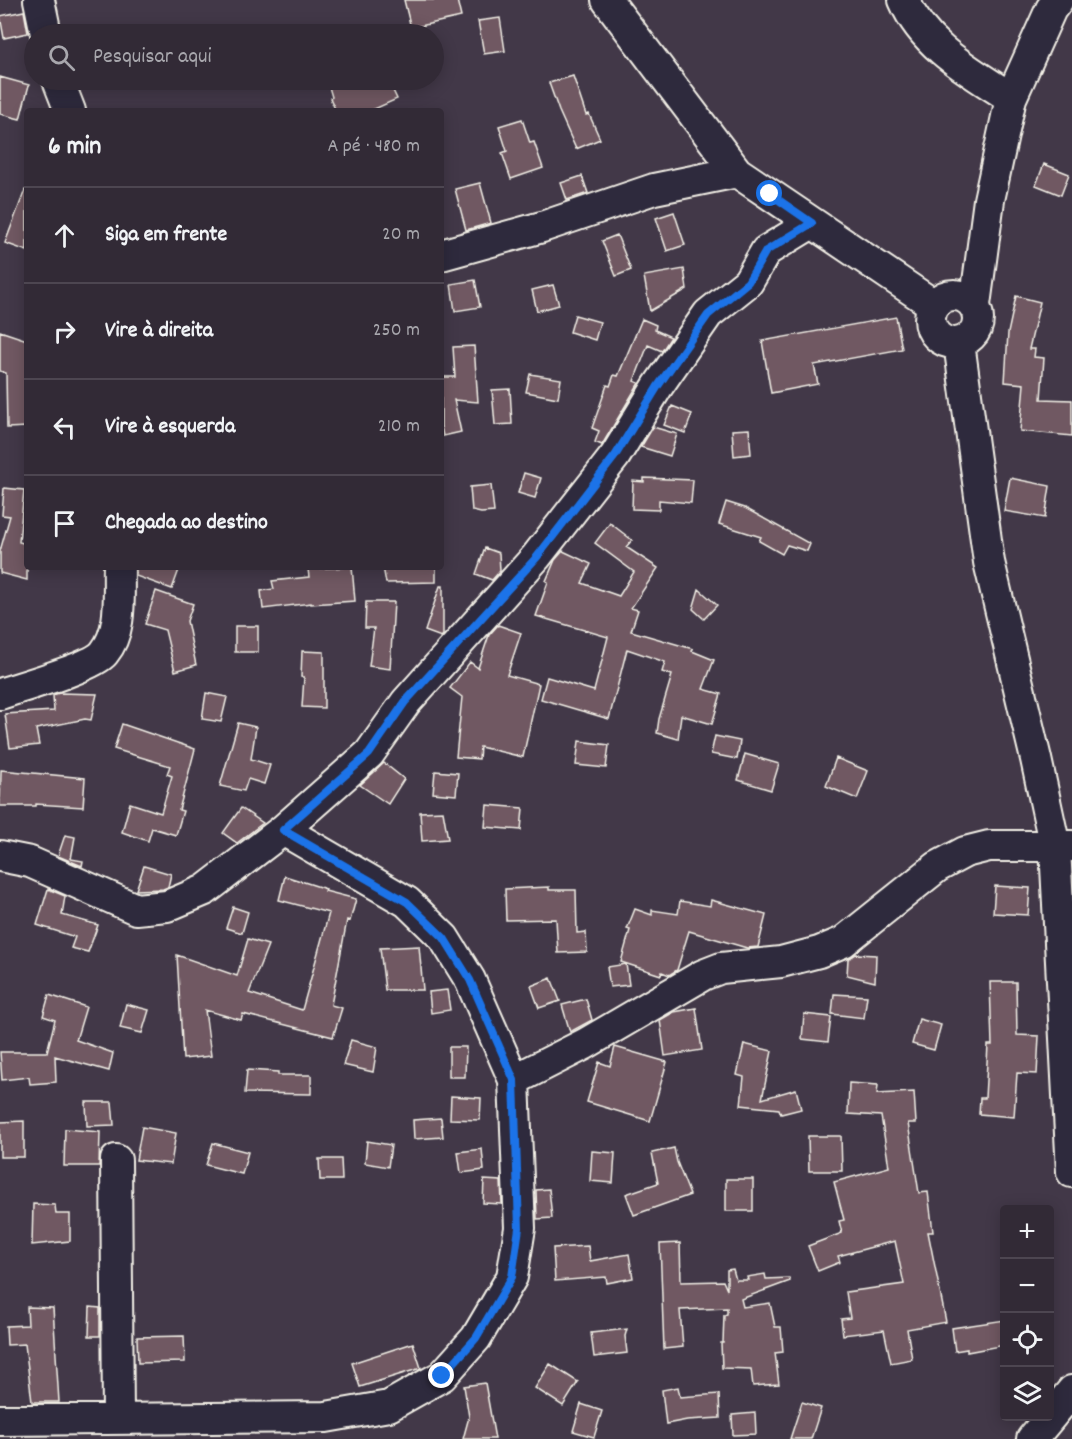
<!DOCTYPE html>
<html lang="pt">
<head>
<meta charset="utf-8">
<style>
	body { margin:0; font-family:Dekko,sans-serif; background:#3a323e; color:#f1f3f6 }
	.controls { position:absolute; right:18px; bottom:18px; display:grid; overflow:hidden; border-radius:6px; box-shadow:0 3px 15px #0003 }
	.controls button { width:54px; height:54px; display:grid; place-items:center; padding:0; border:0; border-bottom:2px solid #4d4651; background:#322a36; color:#f1f3f6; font:30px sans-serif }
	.stop { position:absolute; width:18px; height:18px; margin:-14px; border:4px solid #1a73e8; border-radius:50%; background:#fff }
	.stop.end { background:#1a73e8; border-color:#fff; box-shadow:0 2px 6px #0008 }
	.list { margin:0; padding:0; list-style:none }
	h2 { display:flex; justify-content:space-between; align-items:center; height:78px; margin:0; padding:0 24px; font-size:26px }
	h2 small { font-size:20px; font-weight:400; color:#a8a7ad }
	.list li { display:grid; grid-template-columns:39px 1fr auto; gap:18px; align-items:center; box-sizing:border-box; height:96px; padding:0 24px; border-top:2px solid #4d4651 }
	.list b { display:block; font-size:22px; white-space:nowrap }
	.list em { font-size:20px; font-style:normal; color:#a8a7ad }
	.icon { flex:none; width:33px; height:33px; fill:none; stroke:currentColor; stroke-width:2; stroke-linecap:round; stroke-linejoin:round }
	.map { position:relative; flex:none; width:1072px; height:1439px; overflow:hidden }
	.search { position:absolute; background:#322a36; box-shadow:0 3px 15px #0003; left:24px; top:24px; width:420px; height:66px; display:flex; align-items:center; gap:15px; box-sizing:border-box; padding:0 21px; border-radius:33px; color:#a8a7ad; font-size:22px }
	.panel { position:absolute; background:#322a36; box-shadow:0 3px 15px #0003; left:24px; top:108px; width:420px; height:462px; border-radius:6px }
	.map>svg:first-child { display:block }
	.building { fill:#6f5862; stroke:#f4f1e8; stroke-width:1.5 }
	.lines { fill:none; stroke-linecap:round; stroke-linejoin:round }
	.minor-casing { stroke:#f4f1e8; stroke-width:34 }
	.minor { stroke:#2f2a3d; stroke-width:30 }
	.route { stroke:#1a73e8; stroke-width:8 }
</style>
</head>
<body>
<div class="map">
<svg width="1072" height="1439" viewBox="0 0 1072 1439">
	<rect width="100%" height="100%" fill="#423848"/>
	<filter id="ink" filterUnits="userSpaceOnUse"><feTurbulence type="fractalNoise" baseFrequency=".0167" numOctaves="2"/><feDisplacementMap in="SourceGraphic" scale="12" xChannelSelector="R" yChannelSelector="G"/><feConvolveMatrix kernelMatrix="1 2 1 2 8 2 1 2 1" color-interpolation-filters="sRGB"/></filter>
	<g filter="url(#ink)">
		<path class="building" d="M404,0H457L461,17L411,28Z
			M24,11L28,33L4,38L0,16Z
			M500,18L505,51L484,54L478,21Z
			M573,76L586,115L589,114L600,139L576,149L559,111L549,83Z
			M0,77L29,85L20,119L0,114Z
			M327,80H388L397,99L370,111H336L330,98L332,97Z
			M522,119L530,143L534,142L543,168L511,179L502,153L507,151L499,126Z
			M1044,164L1069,174L1061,195L1036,185Z
			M582,176L588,193L567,200L561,183Z
			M480,183L491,223L466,230L455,189Z
			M25,190L27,191V251L5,243Z
			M674,212L685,245L667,251L656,218Z
			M617,235L631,270L616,276L602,241Z
			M684,269L687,289L650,311L644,276Z
			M475,280L480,307L455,311L451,284Z
			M553,285L559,305L537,311L532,290Z
			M1016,296L1040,302L1029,349H1035L1034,357L1044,358L1041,399L1072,400V436L1020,431L1024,384L1005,382L1008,333Z
			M575,315L600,322L595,340L570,332Z
			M896,317L902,349L814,365L818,384L771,393L762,341Z
			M642,319L656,325L655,330L671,337L662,351L648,345L634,381L639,383L602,445L595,442L599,431L592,428L607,385L610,386L614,375L618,376Z
			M0,331L27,340V427L7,428L6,373L0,371Z
			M474,346L478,402L454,400L461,432L443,436L441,426V377H455L453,347Z
			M530,374L561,379L558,398L526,392Z
			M510,389L512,424L495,425L492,390Z
			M672,406L692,414L685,433L664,425Z
			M653,427L677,434L670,456L641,447Z
			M749,429L751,454L734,456L732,430Z
			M524,473L541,478L535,498L518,493Z
			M644,478L693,480L691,503L659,500V510L632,509L633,481L644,482Z
			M1010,478L1050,486L1045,518L1004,511Z
			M491,485L494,512L481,513L472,511L470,487Z
			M4,488L24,490L19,542L27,544V580L0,573V551L10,516L2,515Z
			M726,502L745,508L810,544L807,551L787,545L782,554L759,541L761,537L719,524Z
			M610,523L632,540L626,547L658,568L631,608L638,610L631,631L693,649L692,651L714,660L703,689L721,694L712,724L681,715L678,739L657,733L659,719L672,675L662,672L665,662L627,649L609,719L541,699L547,677L594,691L608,637L536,616L548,582L546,581L555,560L563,551L591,564L582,583L619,596L634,572L595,543Z
			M485,548L499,553L500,571L492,580L476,574Z
			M136,567H180L172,589L136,576Z
			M352,567L355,601L311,604V603L263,609L261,591L274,589L272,581L309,577L308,569Z
			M383,567H436V582L386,583Z
			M440,586H443V635L441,637L425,631Z
			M699,589L717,605L704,619L693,609Z
			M156,591L193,604L187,621L196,665L175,671L165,630L145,624Z
			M366,602H394L390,669L369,666L374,628H365Z
			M498,625L521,633L507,675L539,684L523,757L480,747L479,759L456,757L462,697L450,688L470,662L478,668L489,635Z
			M235,626H258V652H235Z
			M302,651L324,652V708L302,707L304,677H301Z
			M59,693L97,694L91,720L85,719L36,729L39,745L10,748L5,714L54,711L53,695Z
			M206,693L227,697L221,722L202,719Z
			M238,723L256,727L251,759L270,765L264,784L248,779L244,791L220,786Z
			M122,724L195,749L179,810L183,811L176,835L152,828L148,841L122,832L130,803L161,813L172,776L167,774L170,766L114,749Z
			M715,736L740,741L737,759L711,754Z
			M579,741L609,745L606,768L576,765Z
			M745,754L779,764L771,790L738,780Z
			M836,758L868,771L857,799L826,786Z
			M384,763L404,779L388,804L360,785Z
			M1,770L85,778L83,807L36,804V806H0Z
			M435,771L458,773L456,795L433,793Z
			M487,805L523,808L521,830L485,827Z
			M241,808L263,823L237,843L223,833Z
			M443,811L448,839L422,841L420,812Z
			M65,835L75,837L71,859L83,861L82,866L58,856Z
			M144,866L171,874L168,887L163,889L136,890Z
			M285,876L326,889L325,891L356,899L350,921L347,920L331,1005L342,1008L333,1037L243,1014L241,1020L205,1010L211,1056L183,1059L177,955L237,976L248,939L268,945L249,993L302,1010L329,913L279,900Z
			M995,886L1030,888L1028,915L993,913Z
			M549,887V890H576L577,933L586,932L587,952L558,953L556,919L506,920L505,889Z
			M48,889L65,896L62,915L98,925L88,952L71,948L75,937L37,925Z
			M711,900L766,915L758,947L747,948L689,931L677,970L669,975L662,972L661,975L621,962L630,930L627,929L635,909L652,915V910L678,914L680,901L710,906Z
			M233,907L248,912L242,933L226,928Z
			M419,946L423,990H385L380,948Z
			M856,954L876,955L875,982L847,975L848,959Z
			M626,964L629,985L610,987L607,967Z
			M551,978L560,1001L539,1008L531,986Z
			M990,982H1016L1017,1035L1039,1036L1037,1074L1017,1073L1014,1117L979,1114L980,1098H985L988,1045H992Z
			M447,990L450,1010L431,1013L429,992Z
			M834,994L867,996L864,1018L832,1014Z
			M49,995L86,1007L76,1040L113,1053L109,1071L55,1056L56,1082L30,1084L29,1077L2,1080L0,1052H47L55,1020L43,1016Z
			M586,999L592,1020L570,1032L562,1005Z
			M126,1004L149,1010L142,1033L120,1028Z
			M696,1008L702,1050L665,1056L660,1020L674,1012Z
			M804,1014L831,1017L828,1042L802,1039Z
			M919,1019L941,1025L934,1050L912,1044Z
			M351,1040L377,1047L373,1072L343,1065Z
			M744,1044L772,1051L762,1099L796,1089L801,1109L781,1114L779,1109L741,1105L744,1077L737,1075Z
			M449,1047H466L465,1077H449Z
			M615,1047L667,1062L650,1121L587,1102L599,1062L610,1066Z
			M247,1070L278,1072V1075H311V1094L245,1093Z
			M849,1083L878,1085L877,1094L914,1092L916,1123H908L919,1193L928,1192L933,1232H928L946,1322L907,1329L912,1359L891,1363L884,1330L843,1335L841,1319L850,1318L846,1292L904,1284L895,1241L838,1256L840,1262L818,1271L808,1246L842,1233L839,1221L844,1220L834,1182L889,1167L881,1116L848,1114Z
			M451,1096L481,1098L480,1120L450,1119Z
			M86,1102H112L114,1125L87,1126Z
			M441,1118L443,1137L414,1139L413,1120Z
			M24,1121V1157H0V1122Z
			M142,1127L176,1133L171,1164L136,1160Z
			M65,1129L100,1132L99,1166H64Z
			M808,1136H841L842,1171H809Z
			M367,1141L391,1145L388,1167L365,1163Z
			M213,1143L248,1152L242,1174L206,1165Z
			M674,1148L677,1162L690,1195L634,1215L626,1194L658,1183L652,1153Z
			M482,1149L484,1170L461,1173L458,1152Z
			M592,1151L615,1153L613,1183L590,1181Z
			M319,1159H341L342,1180H320Z
			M726,1179H753V1211H726Z
			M484,1180L501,1181L502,1204L483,1203Z
			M549,1189L552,1218L537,1219L536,1190Z
			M33,1204L55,1205L56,1214H70V1241L32,1245Z
			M680,1243L681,1282L723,1281L727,1290V1270L733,1269L736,1280H748L747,1277L765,1274L766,1279L789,1278L790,1281L741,1299L743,1307L770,1303L775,1327H781L783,1352L775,1353L779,1384L753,1386L751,1369L722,1368L721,1343H723L724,1315L727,1314V1308L680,1310L683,1347L664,1349L660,1244Z
			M588,1246L590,1261L629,1254L633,1278L607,1283L606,1277L555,1281L553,1248Z
			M27,1307L53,1308L59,1402H32L25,1344L7,1345L6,1326L28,1325Z
			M90,1307L100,1308V1336H89Z
			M1005,1320V1345L967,1352V1349L955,1351L952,1328Z
			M627,1329L625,1336L627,1353L594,1357L591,1333Z
			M184,1336L185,1362L138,1363L137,1337Z
			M413,1343L421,1368L360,1387L352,1363Z
			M550,1364L578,1382L563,1406L535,1388Z
			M485,1383L495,1439H463L469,1417L464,1386Z
			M678,1387L680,1397L719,1394L720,1418L687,1420L666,1424L662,1390Z
			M802,1402L821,1408L811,1439H790Z
			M581,1404L602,1411L594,1437L573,1431Z
			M755,1413L756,1434L733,1435L732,1415Z"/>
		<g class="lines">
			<g class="minor-casing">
				<path id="minor" d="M39,0L46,34
					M607,0L737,172L934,305
					M904,0C924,47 970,71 1011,98
					M58,80L70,111
					M441,255L542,227L654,189L737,172
					M930 319a24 24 0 1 1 48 0a24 24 0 1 1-48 0Z
					M975,305L989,200L1011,98L1051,9L1058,0
					M959,343L989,562L1036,759L1055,847L1072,1172
					M0,694C20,687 93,667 104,653C123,630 118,595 119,567
					M283,830L407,902L444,938L470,980L514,1080L585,1044L703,975L721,968L781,962L819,952L843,942L937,867L965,852L989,846H1072
					M0,856L30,862L136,909L167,906L205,890L283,830L369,754L406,702L536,557L615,456L658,386L708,314L748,282L766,251L812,223
					M116,1160L118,1418
					M0,1420L326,1417L389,1406L442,1376L476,1338L512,1277L520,1228L514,1080
					M1032,1439L1072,1391"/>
			</g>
			<use href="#minor" class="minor"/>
		</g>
	</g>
	<g class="lines" filter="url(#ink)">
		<path class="route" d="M442,1376L476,1338L512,1277L519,1228L514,1080L470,980L444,938L407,902L283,830L369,754L405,702L537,557L615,456L658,386L708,315L748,282L766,251L812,223L770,194"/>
	</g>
</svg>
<div class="controls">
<button>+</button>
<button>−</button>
<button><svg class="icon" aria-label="locate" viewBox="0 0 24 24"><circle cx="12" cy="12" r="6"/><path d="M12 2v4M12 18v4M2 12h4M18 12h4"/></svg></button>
<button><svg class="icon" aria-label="layers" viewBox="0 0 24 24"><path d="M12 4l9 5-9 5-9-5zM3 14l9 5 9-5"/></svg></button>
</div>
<div class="stop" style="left:770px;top:194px"></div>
<div class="stop end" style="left:442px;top:1376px"></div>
<div class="search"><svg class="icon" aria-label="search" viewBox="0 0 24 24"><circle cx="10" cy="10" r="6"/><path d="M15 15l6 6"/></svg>Pesquisar aqui</div>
<section class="panel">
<h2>6 min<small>A pé · 480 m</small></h2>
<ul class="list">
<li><svg class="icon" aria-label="ahead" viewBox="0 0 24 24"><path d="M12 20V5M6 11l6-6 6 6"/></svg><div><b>Siga em frente</b></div><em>20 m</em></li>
<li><svg class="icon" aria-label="right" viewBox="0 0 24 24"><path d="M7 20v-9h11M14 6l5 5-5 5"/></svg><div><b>Vire à direita</b></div><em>250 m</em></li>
<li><svg class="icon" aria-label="left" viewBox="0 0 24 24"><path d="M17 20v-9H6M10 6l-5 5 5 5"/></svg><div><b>Vire à esquerda</b></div><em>210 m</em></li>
<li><svg class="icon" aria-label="arrive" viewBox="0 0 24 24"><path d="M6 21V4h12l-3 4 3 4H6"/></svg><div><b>Chegada ao destino</b></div></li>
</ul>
</section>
</div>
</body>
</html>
